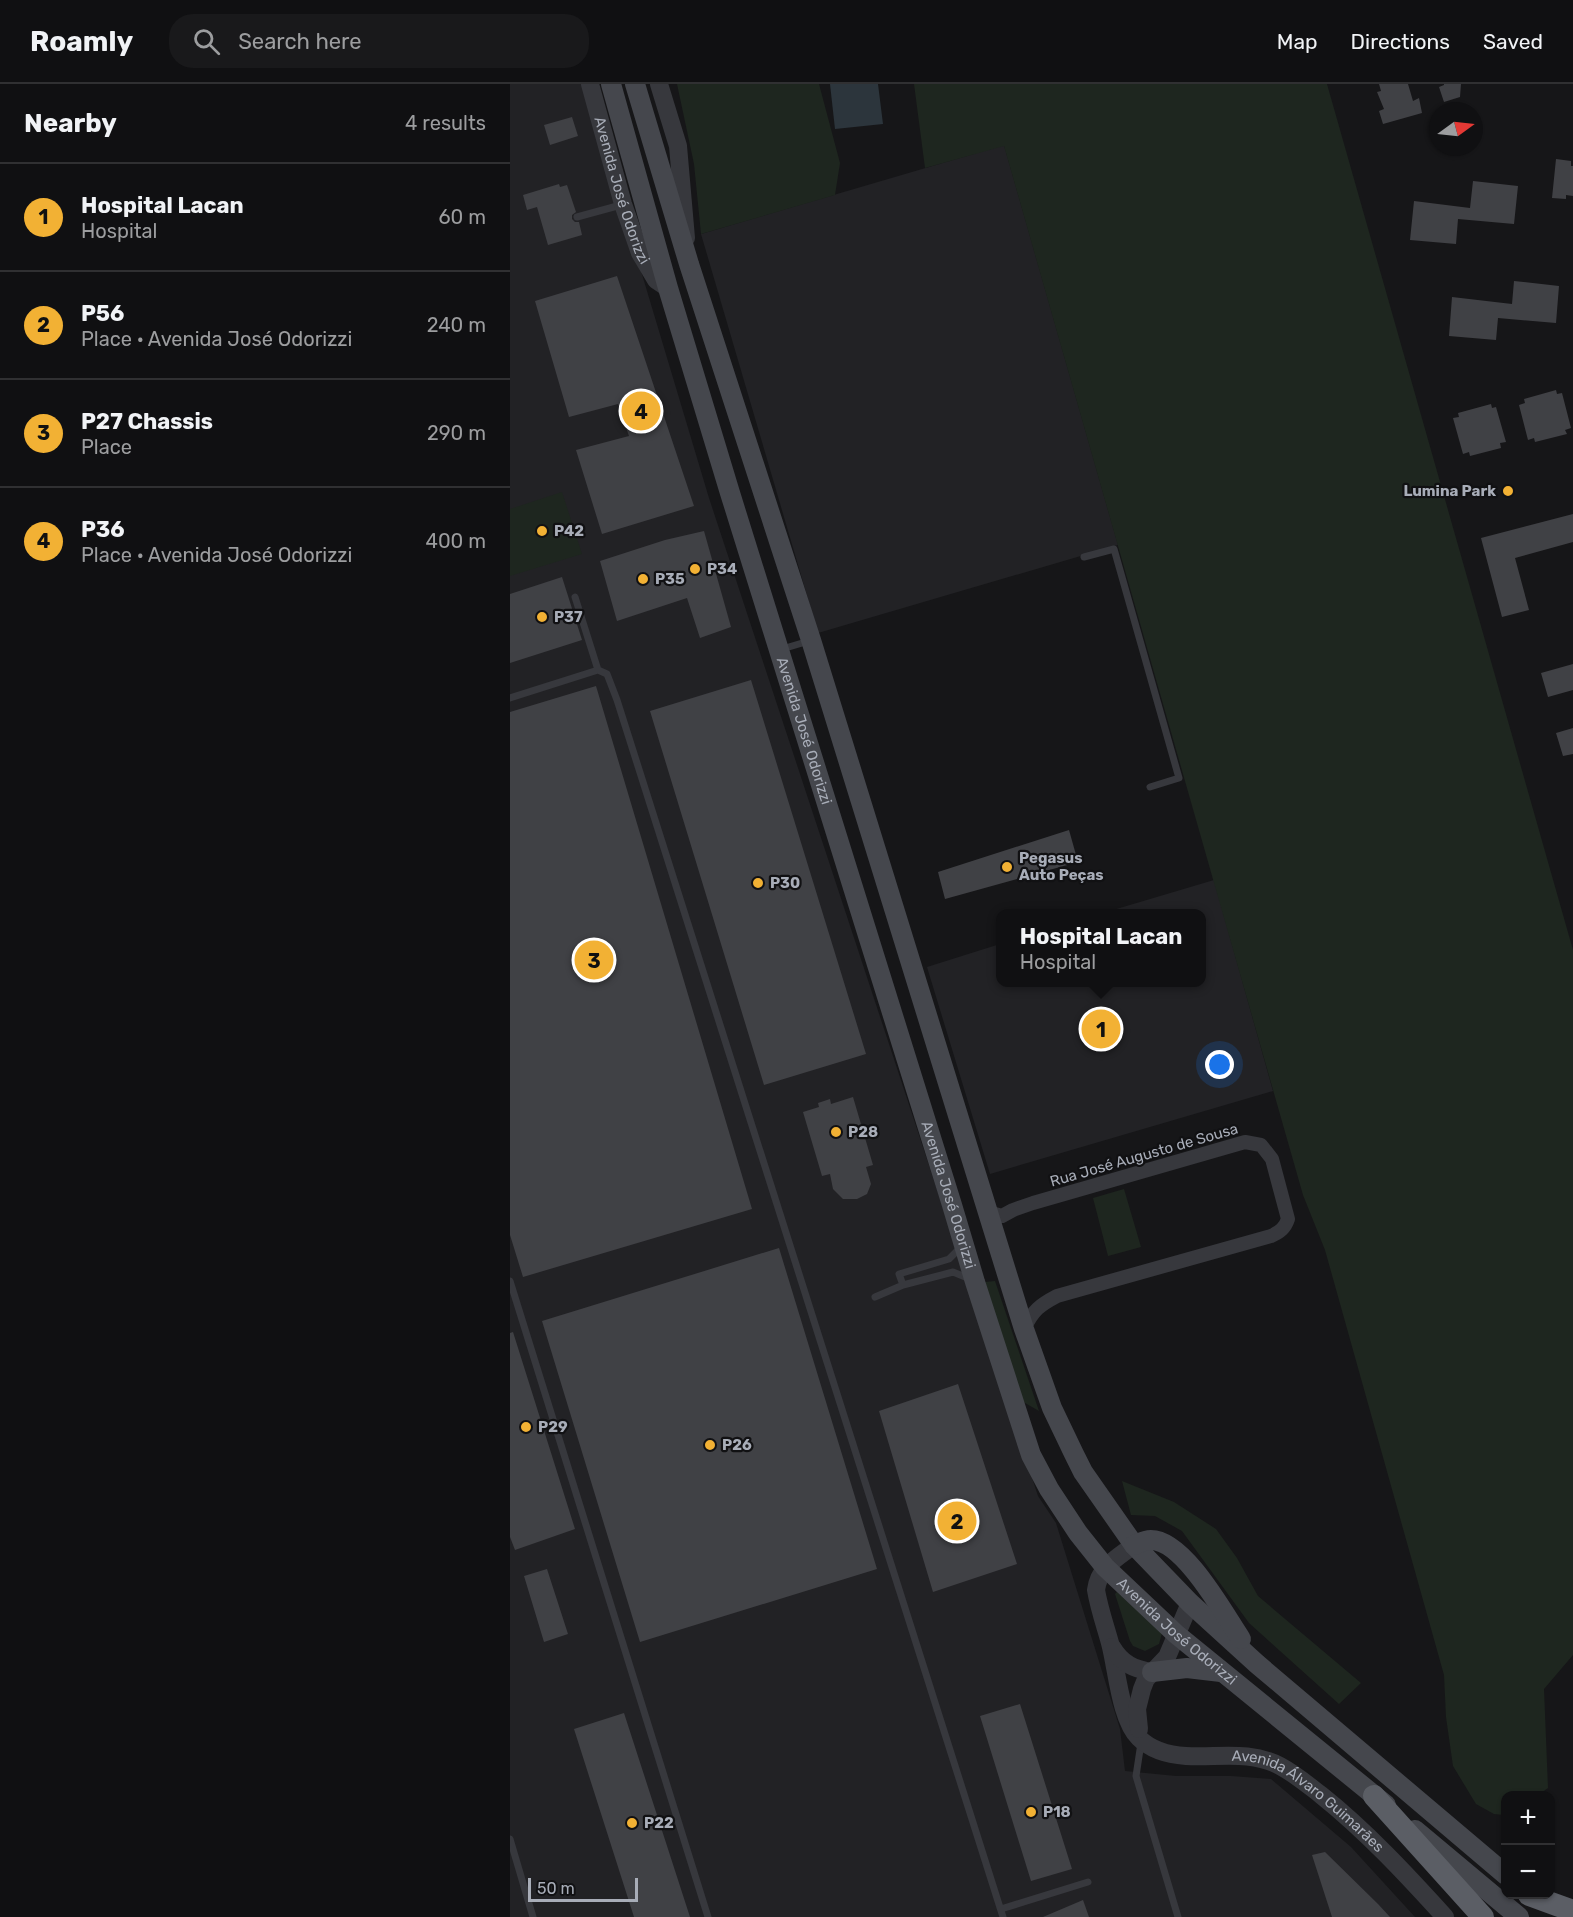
<!DOCTYPE html>
<html lang="en">
<head>
<meta charset="utf-8">
<style>
	body { margin:0; font-family:Rubik,sans-serif; background:#19191b; color:#f1f3f6 }
	.controls { position:absolute; right:18px; bottom:18px; display:grid; overflow:hidden; border-radius:12px; box-shadow:0 2px 4px #0004 }
	.controls button { width:54px; height:54px; display:grid; place-items:center; padding:0; border:0; border-bottom:2px solid #303032; background:#101012; color:#f1f3f6; font:30px sans-serif }
	.compass { position:absolute; left:919px; top:18px; width:54px; height:54px; border-radius:50%; background:#101012; box-shadow:0 2px 4px #0004; rotate:75deg }
	.scale { position:absolute; left:18px; bottom:15px; width:110px; box-sizing:border-box; padding-left:6px; border:3px solid #a8adb8; border-top:0; font-size:16px; line-height:21px; white-space:nowrap; color:#a8adb8; -webkit-text-stroke:4px #111113; paint-order:stroke }
	.you { position:absolute; left:710px; top:981px; width:21px; height:21px; margin:-15px; border:4px solid #fff; border-radius:50%; background:#1a73e8; box-shadow:0 0 0 9px #1a73e833 }
	.badge { display:grid; place-items:center; width:39px; height:39px; border-radius:50%; background:#f2b134; color:#111; font-size:20px; font-weight:700 }
	.pin { position:absolute; translate:-50% -50%; border:3px solid #fff; box-shadow:0 2px 6px #0006 }
	.popup { position:absolute; left:486px; top:825px; width:210px; height:78px; box-sizing:border-box; display:grid; place-content:center; border-radius:12px; background:#101012; filter:drop-shadow(0 2px 4px #0005); font-size:20px; white-space:nowrap; color:#9c9d9f }
	.popup b { font-size:22px; color:#f1f3f6 }
	.popup::after { content:''; position:absolute; left:50%; top:100%; margin-left:-12px; border:12px solid transparent; border-top-color:#101012 }
	.list { margin:0; padding:0; list-style:none }
	h2 { display:flex; justify-content:space-between; align-items:center; height:78px; margin:0; padding:0 24px; font-size:26px }
	h2 small { font-size:20px; font-weight:400; color:#9c9d9f }
	.list li { display:grid; grid-template-columns:39px 1fr auto; gap:18px; align-items:center; box-sizing:border-box; height:108px; padding:0 24px; border-top:2px solid #303032 }
	.list b { display:block; font-size:22px; white-space:nowrap }
	.list p { margin:0; font-size:20px; white-space:nowrap; color:#9c9d9f }
	.list em { font-size:20px; font-style:normal; color:#9c9d9f }
	.icon { flex:none; width:33px; height:33px; fill:none; stroke:currentColor; stroke-width:2; stroke-linecap:round; stroke-linejoin:round }
	.map { position:relative; flex:none; width:1063px; height:1833px; overflow:hidden }
	header { display:flex; align-items:center; gap:36px; box-sizing:border-box; height:84px; padding:0 30px; background:#101012; border-bottom:2px solid #303032 }
	header strong { font-size:28px }
	nav { display:flex; gap:33px; margin-inline-start:auto; font-size:21px }
	.search { width:420px; height:54px; background:#19191b; display:flex; align-items:center; gap:15px; box-sizing:border-box; padding:0 21px; border-radius:24px; color:#9c9d9f; font-size:22px }
	main { display:flex }
	aside { flex:1; background:#101012 }
	.map>svg:first-child { display:block }
	.built { fill:#222225 }
	.green { fill:#1e261f }
	.water { fill:#2c353c }
	.building { fill:#404145 }
	.lines { fill:none; stroke-linecap:round; stroke-linejoin:round }
	.service { stroke:#37383d; stroke-width:7 }
	.minor { stroke:#37383d; stroke-width:14 }
	.tertiary { stroke:#37383d; stroke-width:18 }
	.secondary { stroke:#45474d; stroke-width:20 }
	.trunk { stroke:#5b5e65; stroke-width:22 }
	.poi-dot { fill:#f2b134; stroke:#111113; stroke-width:2 }
	.labels { text-anchor:middle; stroke-width:4.5; stroke-linejoin:round; paint-order:stroke }
	.street-label { font-size:15px; fill:#a8adb8; stroke:#111113 }
	.poi-label { font-size:15px; font-weight:bold; fill:#a8adb8; stroke:#111113; text-anchor:start }
</style>
</head>
<body>
<header>
<strong>Roamly</strong>
<div class="search"><svg class="icon" aria-label="search" viewBox="0 0 24 24"><circle cx="10" cy="10" r="6"/><path d="M15 15l6 6"/></svg>Search here</div>
<nav><a>Map</a><a>Directions</a><a>Saved</a></nav>
</header>
<main>
<aside>
<h2>Nearby<small>4 results</small></h2>
<ul class="list">
<li><span class="badge">1</span><div><b>Hospital Lacan</b><p>Hospital</p></div><em>60 m</em></li>
<li><span class="badge">2</span><div><b>P56</b><p>Place · Avenida José Odorizzi</p></div><em>240 m</em></li>
<li><span class="badge">3</span><div><b>P27 Chassis</b><p>Place</p></div><em>290 m</em></li>
<li><span class="badge">4</span><div><b>P36</b><p>Place · Avenida José Odorizzi</p></div><em>400 m</em></li>
</ul>
</aside>
<div class="map">
<svg width="1063" height="1833" viewBox="0 0 1063 1833">
	<rect width="100%" height="100%" fill="#161618"/>
	<path class="built" d="M0,0H75L199,414L528,1412L546,1439L610,1645L615,1687L666,1692H721L761,1695L841,1763L905,1833H0Z
		M494,61L608,461L308,549L191,150Z
		M704,796L763,1007L480,1090L417,883L490,860V898H692V830L593,829Z"/>
	<path class="green" d="M167,0H309L330,79L325,111L191,150L184,80Z
		M404,0H817L1063,866V1571L1034,1605L1038,1704L1028,1711L996,1712L995,1731L984,1730L966,1720L943,1682L936,1633L934,1591L815,1166L793,1111L494,62L415,84Z
		M52,408L72,470L0,492V425Z
		M614,1105L631,1163L598,1172L583,1114Z
		M485,1197L529,1327L508,1315L475,1198Z
		M612,1397L664,1418L706,1445L727,1474L748,1512L851,1599L829,1620L739,1539L672,1447L645,1432L621,1431Z
		M607,1508L652,1549L649,1560L635,1567L623,1562L620,1557L605,1510Z"/>
	<path class="water" d="M320,0H368L373,40L325,45Z"/>
	<path class="building" d="M869,0H898L903,17L909,14L912,29L873,40L869,27L874,25L867,8L871,7Z
		M934,0H951L950,13L934,18L929,3L934,1Z
		M62,33L68,52L40,61L34,41Z
		M1046,75L1061,77V82H1063V112L1056,111V115L1042,114Z
		M963,97L1008,102L1004,140L948,135L946,160L900,156L904,117L960,124Z
		M49,100L50,103L57,101L66,128L62,131V135L65,138H69L72,151L38,161L27,123L17,126L13,111Z
		M107,192L184,422L92,450L66,366L119,352L108,320L59,333L25,217Z
		M1004,197L1049,202L1046,239L988,234L986,256L939,252L942,213L1002,220Z
		M1046,306L1047,310L1052,309L1061,344L1055,346L1057,350L1025,358L1024,354L1018,356L1009,321L1015,319L1014,315Z
		M981,320L982,324L986,323L996,358L990,359L991,364L960,372L959,368L953,370L943,334L949,333L948,329Z
		M1063,430V458L1005,474L1019,526L992,533L971,454Z
		M194,447L221,543L190,554L177,514L107,537L90,477L155,456Z
		M52,493L72,556L0,579V510Z
		M1063,580V606L1038,613L1031,589Z
		M241,596L356,970L254,1001L140,627Z
		M86,602L242,1125L13,1193L0,1151V628Z
		M1063,644V670L1053,672L1046,649Z
		M559,746L568,778L435,815L428,788Z
		M343,1013L363,1081L356,1083L361,1100L357,1110L347,1115H333L323,1105L320,1090L312,1092L293,1028L309,1023L308,1019L320,1015L321,1020Z
		M269,1164L367,1485L130,1558L32,1237Z
		M3,1248L65,1445L5,1466L0,1453V1249Z
		M448,1300L507,1480L423,1508L369,1327Z
		M37,1485L58,1550L34,1558L14,1492Z
		M510,1620L562,1785L521,1797L470,1632Z
		M114,1629L180,1833H124L64,1645Z
		M815,1768L868,1820L880,1833H822L802,1771Z
		M573,1816L579,1833H533Z"/>
	<g class="lines">
		<path class="service" d="M67,133L111,121
			M574,473L604,465L669,694L640,703
			M65,513L88,586
			M272,565L299,557
			M0,614L88,586L97,590L107,616L493,1833
			M0,1197L198,1833
			M393,1201L389,1190L439,1175L451,1163
			M365,1213L393,1201L443,1188L460,1195
			M631,1659L626,1692L668,1833
			M0,1755L23,1833
			M491,1825L578,1798"/>
		<path class="minor" d="M478,1128L492,1132L503,1126L523,1119L735,1058L751,1061L762,1075L778,1135C775,1144 770,1148 761,1152L547,1212C530,1221 523,1226 514,1245"/>
		<g class="tertiary">
			<path id="s1" d="M80,0L113,120L130,169L146,196L158,204"/>
			<path d="M149,0L168,62L176,154"/>
			<path id="s2" d="M624,1461C607,1474 589,1483 586,1506C589,1524 595,1541 600,1559C607,1585 610,1635 629,1654C641,1666 660,1671 676,1672C707,1674 740,1666 770,1682C785,1690 798,1701 811,1711C856,1747 896,1790 935,1833"/>
			<path d="M602,1563C612,1580 624,1585 642,1588"/>
			<path d="M629,1645L627,1625L632,1605L636,1595L657,1573L680,1519"/>
		</g>
		<g class="secondary">
			<path id="s3" d="M101,0L158,204L220,409L442,1121L465,1198L521,1371L539,1405L568,1449L595,1483L666,1550L876,1721"/>
			<path d="M125,0L179,180L301,556L514,1245L542,1324L564,1370L573,1388L624,1461L680,1519L747,1580L996,1791"/>
			<path d="M624,1461C629,1459 635,1456 641,1456C674,1456 714,1530 731,1555"/>
			<path d="M642,1588L677,1584L711,1588"/>
			<path d="M905,1746L1009,1833"/>
		</g>
		<path class="trunk" d="M864,1712L973,1833
			M1019,1811L1063,1827"/>
	</g>
	<g class="poi-dot">
		<circle cx="998" cy="407" r="6"/>
		<circle cx="32" cy="447" r="6"/>
		<circle cx="185" cy="485" r="6"/>
		<circle cx="133" cy="495" r="6"/>
		<circle cx="32" cy="533" r="6"/>
		<circle cx="497" cy="783" r="6"/>
		<circle cx="248" cy="799" r="6"/>
		<circle cx="326" cy="1048" r="6"/>
		<circle cx="16" cy="1343" r="6"/>
		<circle cx="200" cy="1361" r="6"/>
		<circle cx="521" cy="1728" r="6"/>
		<circle cx="122" cy="1739" r="6"/>
	</g>
	<g class="labels">
		<g class="street-label">
			<text dy="5" stroke="none"><textPath href="#s1" startOffset="111">Avenida José Odorizzi</textPath></text>
			<text dy="5" stroke="none"><textPath href="#s3" startOffset="675">Avenida José Odorizzi</textPath></text>
			<text transform="translate(634 1071) rotate(-16)" y="5">Rua José Augusto de Sousa</text>
			<text dy="5" stroke="none"><textPath href="#s3" startOffset="1161">Avenida José Odorizzi</textPath></text>
			<text dy="5" stroke="none"><textPath href="#s3" startOffset="1665">Avenida José Odorizzi</textPath></text>
			<text dy="5" stroke="none"><textPath href="#s2" startOffset="404">Avenida Álvaro Guimarães</textPath></text>
		</g>
		<g class="poi-label">
			<text x="986" y="412" text-anchor="end">Lumina Park</text>
			<text x="44" y="452">P42</text>
			<text x="197" y="490">P34</text>
			<text x="145" y="500">P35</text>
			<text x="44" y="538">P37</text>
			<text x="509" y="779">Pegasus<tspan x="509" dy="17">Auto Peças</tspan></text>
			<text x="260" y="804">P30</text>
			<text x="338" y="1053">P28</text>
			<text x="28" y="1348">P29</text>
			<text x="212" y="1366">P26</text>
			<text x="533" y="1733">P18</text>
			<text x="134" y="1744">P22</text>
		</g>
	</g>
</svg>
<div class="controls">
<button>+</button>
<button>−</button>
</div>
<svg class="compass" viewBox="-18 -18 36 36"><path d="M0-13l5 13h-10z" fill="#e53935"/><path d="M0 13l5-13h-10z" fill="#9c9d9f"/></svg>
<div class="scale">50 m</div>
<div class="you"></div>
<div class="pin badge" style="left:591px;top:945px">1</div>
<div class="popup"><b>Hospital Lacan</b>Hospital</div>
<div class="pin badge" style="left:447px;top:1437px">2</div>
<div class="pin badge" style="left:84px;top:876px">3</div>
<div class="pin badge" style="left:131px;top:327px">4</div>
</div>
</main>
</body>
</html>
